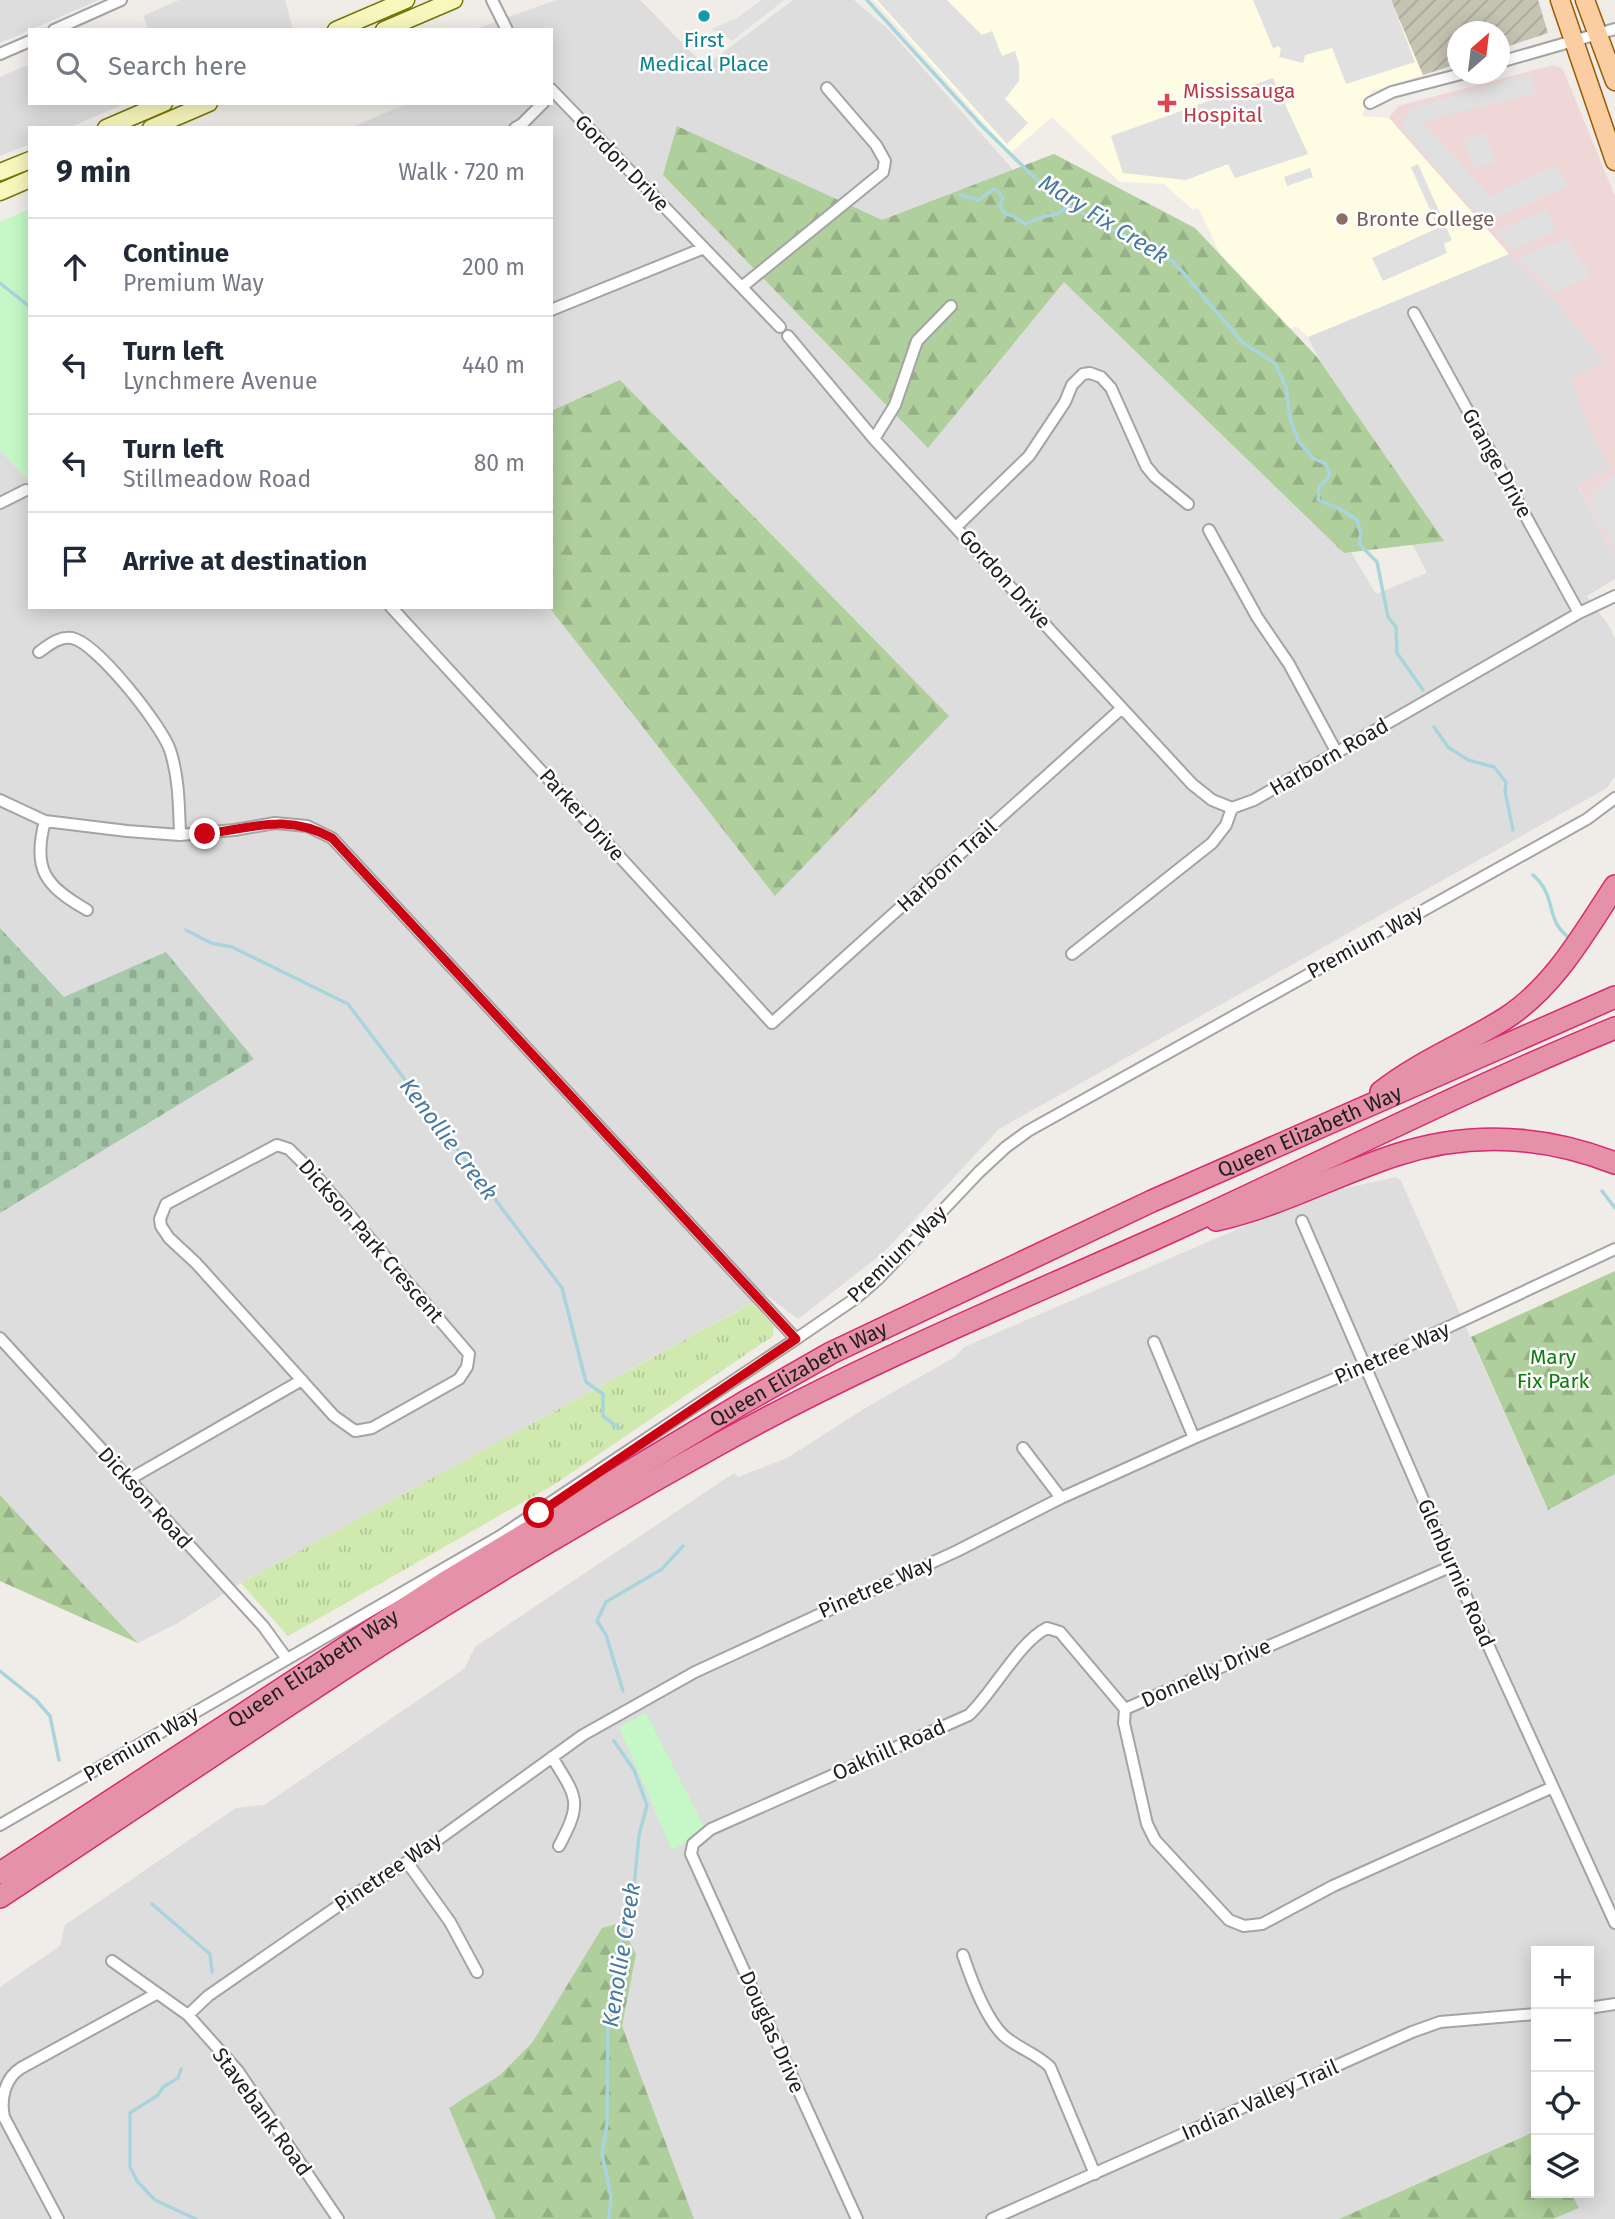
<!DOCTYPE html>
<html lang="en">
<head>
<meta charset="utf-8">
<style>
	body { margin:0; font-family:"Fira Sans",sans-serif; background:#f6f6f7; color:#1f2937 }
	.controls { position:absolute; right:21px; bottom:21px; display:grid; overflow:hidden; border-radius:0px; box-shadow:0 4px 18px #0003 }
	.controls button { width:63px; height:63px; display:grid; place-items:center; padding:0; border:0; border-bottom:2px solid #e0e1e3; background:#fff; color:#1f2937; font:35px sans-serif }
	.compass { position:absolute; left:1447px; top:21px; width:63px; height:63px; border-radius:50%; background:#fff; box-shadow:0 4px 18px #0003; rotate:28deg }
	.stop { position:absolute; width:21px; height:21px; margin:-16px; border:5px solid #cb0413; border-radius:50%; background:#fff }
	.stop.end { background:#cb0413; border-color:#fff; box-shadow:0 2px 7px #0008 }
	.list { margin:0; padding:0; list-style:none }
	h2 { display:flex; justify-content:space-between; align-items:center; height:91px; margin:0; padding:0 28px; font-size:30px }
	h2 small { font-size:23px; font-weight:400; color:#747a83 }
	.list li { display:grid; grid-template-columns:46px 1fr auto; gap:21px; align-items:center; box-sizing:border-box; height:98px; padding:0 28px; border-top:2px solid #e0e1e3 }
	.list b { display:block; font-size:26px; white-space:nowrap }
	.list p { margin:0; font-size:23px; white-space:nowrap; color:#747a83 }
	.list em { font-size:23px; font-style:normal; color:#747a83 }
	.icon { flex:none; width:38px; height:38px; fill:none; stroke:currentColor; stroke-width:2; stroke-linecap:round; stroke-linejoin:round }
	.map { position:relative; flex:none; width:1615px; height:2219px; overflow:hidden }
	.search { position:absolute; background:#fff; box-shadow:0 4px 18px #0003; left:28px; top:28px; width:525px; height:77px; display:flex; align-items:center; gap:18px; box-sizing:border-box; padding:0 24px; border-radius:0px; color:#747a83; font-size:26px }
	.panel { position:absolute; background:#fff; box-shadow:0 4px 18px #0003; left:28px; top:126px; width:525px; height:483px; border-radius:0px }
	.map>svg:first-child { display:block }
	.residential { fill:#dedddd; fill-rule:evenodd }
	.commercial { fill:#f0d7d7 }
	.education { fill:#fefce2 }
	.construction { fill:url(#construction-furrows) }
	.grass { fill:url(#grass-tufts) }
	.forest { fill:url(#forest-firs) }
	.cemetery { fill:url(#cemetery-stones) }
	.park { fill:#c5f8c6 }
	.parking { fill:#e0e0e0 }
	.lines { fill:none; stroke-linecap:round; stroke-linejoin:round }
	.stream { stroke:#a8d5dd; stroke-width:3.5 }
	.minor-casing { stroke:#a4a4a4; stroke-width:14 }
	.secondary-casing { stroke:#737707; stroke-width:19 }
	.primary-casing { stroke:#995c03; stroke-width:21 }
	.motorway-casing { stroke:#d82a72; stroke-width:24 }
	.minor { stroke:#fff; stroke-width:10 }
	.secondary { stroke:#f8f7bd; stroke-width:16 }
	.primary { stroke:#facda2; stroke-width:18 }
	.motorway { stroke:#e591a7; stroke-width:21 }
	.route { stroke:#cb0413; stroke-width:9 }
	.culture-dot { fill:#0f9aa8; stroke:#fff; stroke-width:2.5 }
	.health-dot { fill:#e0444e; stroke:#fff; stroke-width:2.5 }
	.education-dot { fill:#8d6e63; stroke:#fff; stroke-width:2.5 }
	.labels { text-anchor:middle; stroke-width:5; stroke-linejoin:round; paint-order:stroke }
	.culture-label { font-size:21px; fill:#0d838f; stroke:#fff }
	.health-label { font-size:21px; fill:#be3a42; stroke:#fff; text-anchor:start }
	.street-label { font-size:21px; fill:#202020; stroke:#fff }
	.education-label { font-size:21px; fill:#785e54; stroke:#fff; text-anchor:start }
	.park-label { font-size:21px; fill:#0e7e0f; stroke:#fff }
	.water-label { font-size:23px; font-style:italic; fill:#48799e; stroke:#fff }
</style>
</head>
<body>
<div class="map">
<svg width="1615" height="2219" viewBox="0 0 1615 2219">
	<defs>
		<pattern id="construction-furrows" width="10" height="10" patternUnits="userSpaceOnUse" patternTransform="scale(1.75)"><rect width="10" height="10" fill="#c5c3b2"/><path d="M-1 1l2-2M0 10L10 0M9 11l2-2" fill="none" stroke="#a9a799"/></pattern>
		<pattern id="grass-tufts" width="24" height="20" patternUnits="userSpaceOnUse" patternTransform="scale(1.75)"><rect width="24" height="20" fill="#cfe9ae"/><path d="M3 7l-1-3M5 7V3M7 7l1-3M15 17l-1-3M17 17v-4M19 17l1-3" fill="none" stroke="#b1c895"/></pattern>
		<pattern id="forest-firs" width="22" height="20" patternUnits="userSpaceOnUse" patternTransform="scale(1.75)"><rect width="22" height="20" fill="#afcf9c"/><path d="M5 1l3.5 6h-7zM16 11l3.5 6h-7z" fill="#96b186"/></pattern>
		<pattern id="cemetery-stones" width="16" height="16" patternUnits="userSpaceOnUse" patternTransform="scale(1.75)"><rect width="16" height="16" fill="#a8c9ab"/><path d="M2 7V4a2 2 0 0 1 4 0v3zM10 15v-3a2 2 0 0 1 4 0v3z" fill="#90ac93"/></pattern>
	</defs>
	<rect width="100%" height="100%" fill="#f0ece7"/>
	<path class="residential" d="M0,0H99L0,43Z
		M179,0H285L293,30H149L143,16Z
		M556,0H640L705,66L793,0H854L890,31L1024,182L1285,442L1376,594L1427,573L1308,337L1509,254L1555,299L1604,362L1594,438L1612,468L1578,487L1615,557V579L1587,596L1609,626L1615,639V776L1607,788L999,1129L883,1253L798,1319L766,1295L241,1583L176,1624L138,1643L0,1495V1213L254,1059L64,997L0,928V450L30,482V607H551V128H349L409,103H551V30H473Z
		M30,64V103H127L68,128H30V144L0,156V77Z
		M1396,1177L1401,1181L1547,1509L1615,1474V2219H0V1987L60,1946L65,1925L236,1808L264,1805L464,1669L475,1647L734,1473L738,1477L787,1458L867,1407L955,1357L964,1347L1319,1194ZM1536,1951H1589V2193H1536Z"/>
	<path class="commercial" d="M1553,65L1563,69L1615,196V557L1578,486L1611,468L1594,438L1571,378L1604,362L1555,299L1509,254L1389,118L1398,106Z"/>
	<path class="education" d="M874,0H1391L1423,75L1372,91L1362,116L1389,118L1509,254L1308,337L1296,326L1261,341L1198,207L1193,210L1164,184L1120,182L1052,117L1011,153Z"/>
	<path class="construction" d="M1391,0H1538L1548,33L1500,49V32H1458L1457,64L1423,75Z"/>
	<path class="grass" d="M752,1303L774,1326L773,1336L555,1484L288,1636L241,1583Z"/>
	<path class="forest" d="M677,126L882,220L1054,154L1195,228L1317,357L1444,541L1344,553L1064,282L928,448L663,175Z
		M620,380L949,716L775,896L549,607H551V411Z
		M1615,1271V1474L1548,1510L1471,1337Z
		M0,1495L138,1643L0,1581Z
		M620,1923L636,1954L622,2026L694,2219H496L449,2108L500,2075L532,2043L602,1928Z
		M1536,2131V2193H1571L1579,2208L1553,2219H1339Z"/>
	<path class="cemetery" d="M0,928L64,997L166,952L254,1059L0,1213Z"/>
	<path class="park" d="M30,209V482L0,450V222Z
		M646,1713L706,1831L672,1850L619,1727Z"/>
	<path class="parking" d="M761,0H784L732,41L712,29L737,18Z
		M877,0H947L982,35L992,31L1002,56L1015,51L1019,64V81L1005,99L1028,123L1007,144Z
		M1253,0H1391L1415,62L1346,84L1332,48L1305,55L1303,63L1279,57L1281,50L1279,46L1273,48Z
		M1530,74L1536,93L1427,120L1424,124L1490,196L1556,164L1568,186L1486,223L1404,131L1403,121L1411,108Z
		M1273,78L1308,154L1235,178L1228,164L1186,180L1123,173L1111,136Z
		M1485,132L1495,162L1474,169L1464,138Z
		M1418,164L1452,240L1444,244L1447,253L1383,281L1372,258L1438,228L1411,167Z
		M1310,168L1313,177L1287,186L1284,177Z
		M1547,209L1555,231L1511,251L1495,231Z
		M1567,238L1591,276L1555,293L1517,258Z
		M1615,476V550L1588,500L1594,496L1590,490Z"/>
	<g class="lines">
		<path class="stream" d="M867,0L981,125L1045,188L1069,206L1174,262L1243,343L1275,363L1286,387L1290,418L1299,442L1313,458L1326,464L1330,475L1319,488L1318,500L1338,508L1357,520L1361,533L1359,544L1377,562L1388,617L1396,627L1397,653L1423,690
			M960,195L979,200C989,193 994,182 1003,198L1000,206L1004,213L1013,216L1025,224L1042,217L1057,214L1069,206
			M0,283L30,307
			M1434,727L1448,747L1468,760L1494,767L1506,782L1505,791L1513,830
			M1533,875C1559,898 1543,920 1571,939
			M186,930L211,943L232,947L348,1004L562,1288L586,1382L603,1394V1416L619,1428
			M1602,1191L1615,1208
			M0,1671L36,1700L50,1716L59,1760
			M623,1691L606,1635L597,1621L606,1602L662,1569L683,1546
			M152,1904L210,1954L212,1972
			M181,2069L178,2078L163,2087L158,2095L130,2113V2167L137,2181L155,2200L196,2219
			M609,2219L611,2196L602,2154L607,2124L608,2007L616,1962L634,1887L639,1835L647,1805L634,1770L614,1741"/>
		<g class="minor-casing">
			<path id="minor" d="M492,0L507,30
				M54,30L121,0
				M0,54L30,41
				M1500,62L1615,29
				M551,89L780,327
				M1370,103L1392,92L1461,74
				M515,128L522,124L543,103
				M743,286L883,172L885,161L876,145L827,88
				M551,310L704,248
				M1414,313L1579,613
				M788,336L874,439L1192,784L1212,800L1232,808
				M874,439L895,405L917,341L951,306
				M0,503L26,490
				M957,526L1029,456L1065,402L1072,385L1083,374L1090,373L1101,377L1111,388L1146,466L1155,477L1188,504
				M1209,530L1257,617L1289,664L1337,753
				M391,607L772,1023L1122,708
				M39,652C49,645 59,636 72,638C97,643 162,726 170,750C179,777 179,807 180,835
				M0,800L45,821L127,831L180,835L234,830L275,823L307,826L332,838L796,1339
				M45,821C32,869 45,886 87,910
				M1072,954L1212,843L1226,825L1232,808L1254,800L1579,613L1615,596
				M277,1145L289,1149L316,1176L469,1354L467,1367L459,1379L372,1428L355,1431L334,1416L196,1263L169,1238L161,1226L160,1219L166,1204Z
				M1302,1221L1452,1566L1615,1923
				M0,1338L263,1626L287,1659
				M1154,1342L1194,1438
				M1023,1448L1061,1498
				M128,1480L302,1380
				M1452,1566L1125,1709L1124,1723L1147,1824L1155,1840L1229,1920L1244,1926L1262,1924L1333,1886L1553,1787
				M552,1757C577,1798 583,1801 559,1846
				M0,1825L502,1535L796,1339L856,1298L878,1279L979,1172L1006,1147L1028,1131L1587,819L1615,798
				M407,1862L450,1922L477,1972
				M963,1955C971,1979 985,2017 1003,2035C1017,2048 1036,2053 1050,2067L1095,2174
				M112,1961L188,2015L238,2071L338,2219
				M1589,2008L1615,2004
				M188,2015L208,1996L354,1895L407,1862L583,1735L695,1672L957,1551L1061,1498L1194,1438L1365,1366L1615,1249
				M58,2219L4,2117C0,2099 5,2078 21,2068L156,1994
				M857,2219L691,1854L693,1844L711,1829L969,1715C994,1691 1019,1642 1047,1628L1060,1632L1125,1709
				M992,2219L1412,2032L1440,2022L1536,2014"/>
		</g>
		<g class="secondary-casing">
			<path id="secondary" d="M336,30L406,0
				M384,30L454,0
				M106,128L164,103
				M151,128L209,103
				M0,172L30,160
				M0,192L30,179"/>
		</g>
		<g class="primary-casing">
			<path id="primary" d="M1560,0L1615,161
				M1585,0L1615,81"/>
		</g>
		<g class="motorway-casing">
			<g id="motorway">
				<path d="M1381,1092C1419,1062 1465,1044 1506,1018C1555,986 1584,933 1615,886"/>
				<path d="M1216,1220C1279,1206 1335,1175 1396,1155C1470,1131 1543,1135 1615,1163"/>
				<path id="s1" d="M0,1873L444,1583L743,1403L831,1353L1152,1201L1615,997"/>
				<path d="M0,1897C129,1812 256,1725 385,1642C494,1573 606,1507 719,1444C864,1363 1019,1300 1170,1232C1319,1164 1464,1090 1615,1028"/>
			</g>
		</g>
		<use href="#minor" class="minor"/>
		<use href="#secondary" class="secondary"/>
		<use href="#primary" class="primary"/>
		<use href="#motorway" class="motorway"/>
	</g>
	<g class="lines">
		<path class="route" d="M205,834C253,828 286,813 332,838L796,1339L539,1513"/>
	</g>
	<circle class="culture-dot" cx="704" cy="16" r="7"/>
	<path class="health-dot" d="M1163.5 92.5h7v7h7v7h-7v7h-7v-7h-7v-7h7z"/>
	<circle class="education-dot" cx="1342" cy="219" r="7"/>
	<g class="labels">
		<g class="culture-label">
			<text x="704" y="47">First<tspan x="704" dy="24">Medical Place</tspan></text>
		</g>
		<g class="health-label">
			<text x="1183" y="98">Mississauga<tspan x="1183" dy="24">Hospital</tspan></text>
		</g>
		<g class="street-label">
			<text transform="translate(622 163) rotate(46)" y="7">Gordon Drive</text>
			<text transform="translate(1497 463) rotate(61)" y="7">Grange Drive</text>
			<text transform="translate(1005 579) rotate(48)" y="7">Gordon Drive</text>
			<text transform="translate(1329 757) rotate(-30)" y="7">Harborn Road</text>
			<text transform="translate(582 815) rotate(48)" y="7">Parker Drive</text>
			<text transform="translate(947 866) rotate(-42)" y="7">Harborn Trail</text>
			<text transform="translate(1365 942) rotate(-29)" y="7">Premium Way</text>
			<text dy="7" stroke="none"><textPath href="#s1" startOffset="1508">Queen Elizabeth Way</textPath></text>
			<text transform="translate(371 1241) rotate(49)" y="7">Dickson Park Crescent</text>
			<text transform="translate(897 1254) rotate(-44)" y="7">Premium Way</text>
			<text transform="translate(1392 1353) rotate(-24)" y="7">Pinetree Way</text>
			<text dy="7" stroke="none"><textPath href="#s1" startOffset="942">Queen Elizabeth Way</textPath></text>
			<text transform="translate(145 1498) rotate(48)" y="7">Dickson Road</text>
			<text transform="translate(1456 1573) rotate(66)" y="7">Glenburnie Road</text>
			<text transform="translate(876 1587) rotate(-24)" y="7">Pinetree Way</text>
			<text dy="7" stroke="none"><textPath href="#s1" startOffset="374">Queen Elizabeth Way</textPath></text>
			<text transform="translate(1206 1673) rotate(-24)" y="7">Donnelly Drive</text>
			<text transform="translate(141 1744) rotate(-30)" y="7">Premium Way</text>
			<text transform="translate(889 1750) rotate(-24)" y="7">Oakhill Road</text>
			<text transform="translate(388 1872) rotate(-34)" y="7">Pinetree Way</text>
			<text transform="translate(772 2032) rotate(66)" y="7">Douglas Drive</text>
			<text transform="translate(1260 2100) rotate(-24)" y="7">Indian Valley Trail</text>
			<text transform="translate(262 2112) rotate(54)" y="7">Stavebank Road</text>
		</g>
		<g class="education-label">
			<text x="1356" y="226">Bronte College</text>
		</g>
		<g class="park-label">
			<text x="1553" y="1364">Mary<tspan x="1553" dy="24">Fix Park</tspan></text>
		</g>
		<g class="water-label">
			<text transform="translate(1104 219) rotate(32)" y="8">Mary Fix Creek</text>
			<text transform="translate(449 1139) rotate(53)" y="8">Kenollie Creek</text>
			<text transform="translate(621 1955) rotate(-81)" y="8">Kenollie Creek</text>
		</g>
	</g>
</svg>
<div class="controls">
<button>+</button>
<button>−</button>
<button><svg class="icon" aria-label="locate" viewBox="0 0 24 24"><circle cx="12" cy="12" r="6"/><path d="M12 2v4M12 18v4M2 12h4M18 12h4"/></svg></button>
<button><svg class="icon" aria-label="layers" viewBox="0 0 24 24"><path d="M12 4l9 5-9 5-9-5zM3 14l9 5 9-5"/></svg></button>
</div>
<svg class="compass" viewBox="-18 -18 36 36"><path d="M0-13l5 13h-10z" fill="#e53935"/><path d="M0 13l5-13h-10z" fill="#747a83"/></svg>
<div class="stop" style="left:539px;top:1513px"></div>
<div class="stop end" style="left:205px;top:834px"></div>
<div class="search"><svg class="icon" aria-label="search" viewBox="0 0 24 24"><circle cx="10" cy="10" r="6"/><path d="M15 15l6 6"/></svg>Search here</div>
<section class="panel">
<h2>9 min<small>Walk · 720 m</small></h2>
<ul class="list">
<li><svg class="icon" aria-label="ahead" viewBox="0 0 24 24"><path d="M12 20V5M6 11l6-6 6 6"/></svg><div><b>Continue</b><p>Premium Way</p></div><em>200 m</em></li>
<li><svg class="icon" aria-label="left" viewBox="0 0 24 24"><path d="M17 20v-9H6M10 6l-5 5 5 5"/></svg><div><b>Turn left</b><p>Lynchmere Avenue</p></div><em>440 m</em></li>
<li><svg class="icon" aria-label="left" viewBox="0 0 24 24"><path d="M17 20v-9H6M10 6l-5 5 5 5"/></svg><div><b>Turn left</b><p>Stillmeadow Road</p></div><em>80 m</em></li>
<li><svg class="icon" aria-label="arrive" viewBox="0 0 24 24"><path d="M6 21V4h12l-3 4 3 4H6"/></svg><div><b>Arrive at destination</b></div></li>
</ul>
</section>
</div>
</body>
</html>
